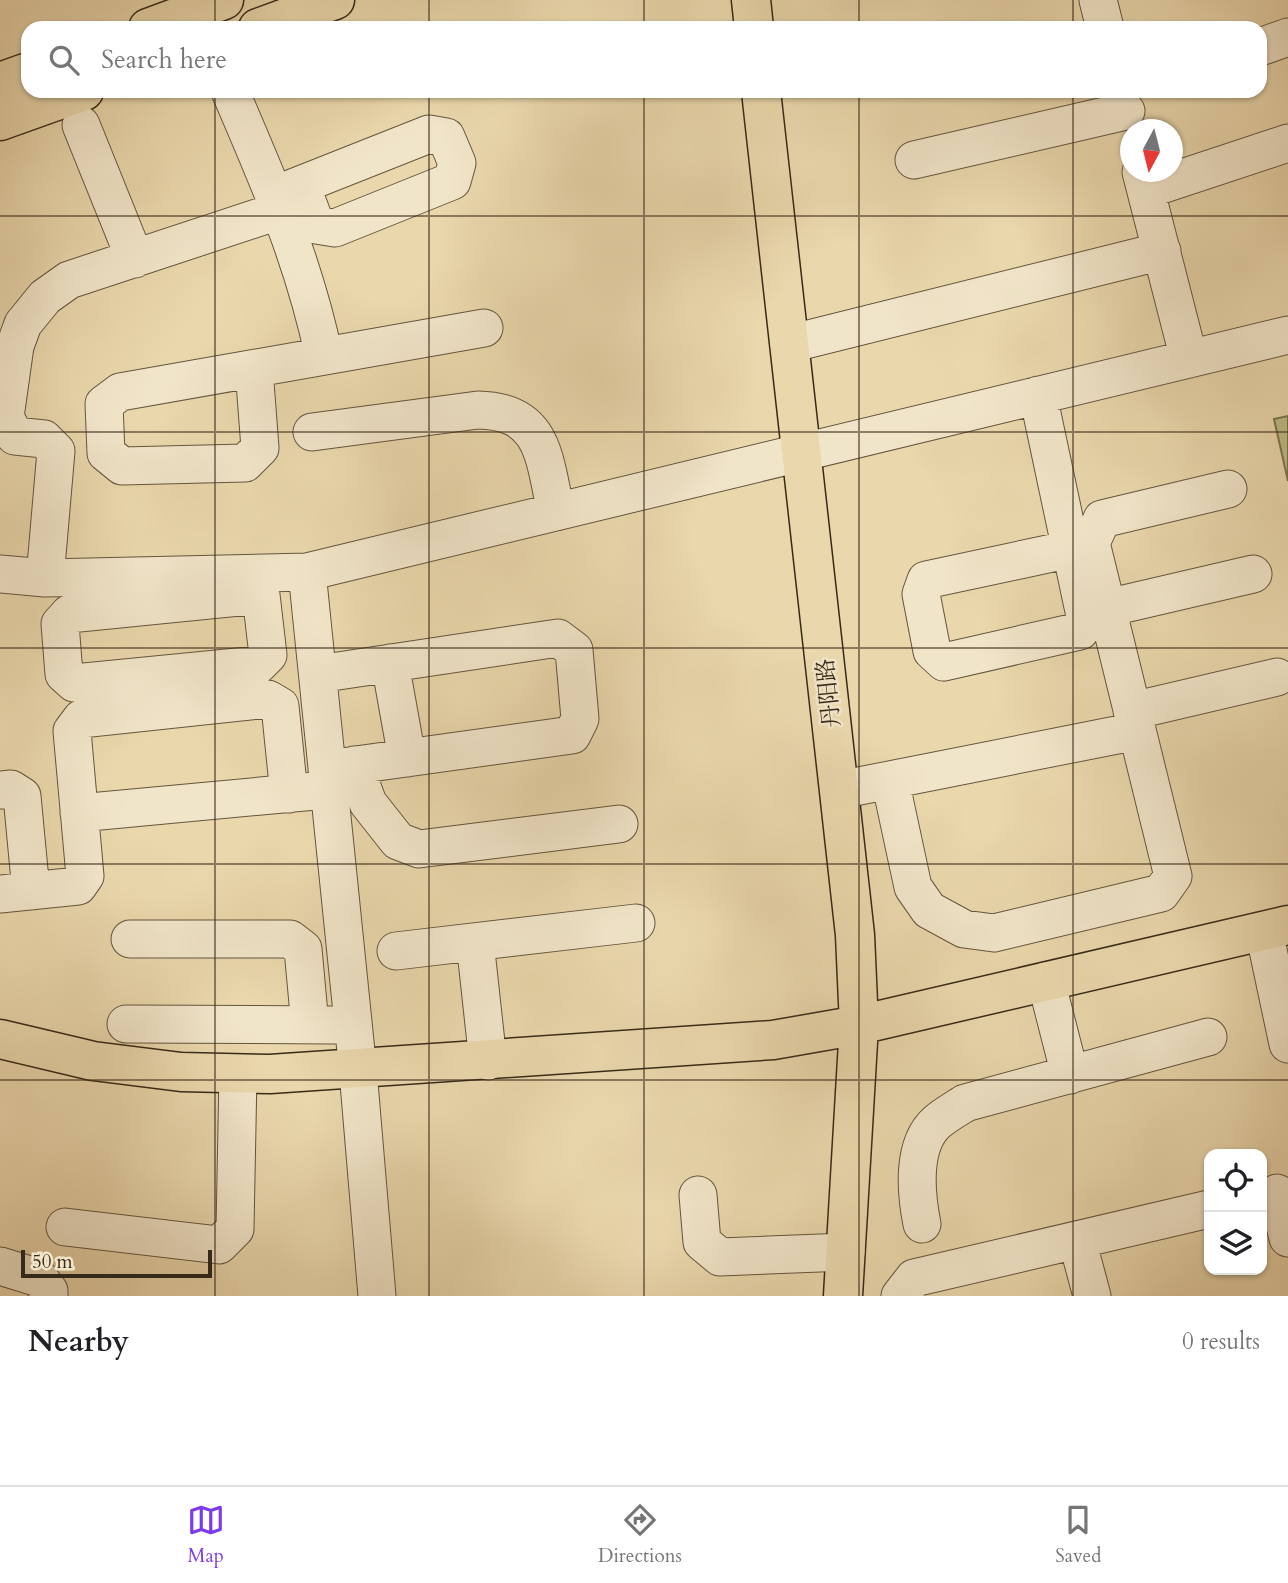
<!DOCTYPE html>
<html lang="en">
<head>
<meta charset="utf-8">
<style>
	body { margin:0; font-family:Cardo,"Noto Serif SC",serif; background:#f2f2f2; color:#202124 }
	.controls { position:absolute; right:21px; bottom:21px; display:grid; overflow:hidden; border-radius:14px; box-shadow:0 2px 5px #0004 }
	.controls button { width:63px; height:63px; display:grid; place-items:center; padding:0; border:0; border-bottom:2px solid #e0e0e0; background:#fff; color:#202124; font:35px sans-serif }
	.compass { position:absolute; left:1120px; top:119px; width:63px; height:63px; border-radius:50%; background:#fff; box-shadow:0 2px 5px #0004; rotate:187deg }
	.scale { position:absolute; left:21px; bottom:18px; width:191px; box-sizing:border-box; padding-left:7px; border:4px solid #382a1a; border-top:0; font-size:19px; line-height:24px; white-space:nowrap; color:#382a1a; -webkit-text-stroke:5px #f1e5c9; paint-order:stroke }
	.list { margin:0; padding:0; list-style:none }
	h2 { display:flex; justify-content:space-between; align-items:center; height:91px; margin:0; padding:0 28px; font-size:30px }
	h2 small { font-size:23px; font-weight:400; color:#757577 }
	.icon { flex:none; width:38px; height:38px; fill:none; stroke:currentColor; stroke-width:2; stroke-linecap:round; stroke-linejoin:round }
	.map { position:relative; flex:none; width:1288px; height:1296px; overflow:hidden }
	.search { position:absolute; background:#fff; box-shadow:0 2px 5px #0004; left:21px; right:21px; top:21px; height:77px; display:flex; align-items:center; gap:18px; box-sizing:border-box; padding:0 24px; border-radius:21px; color:#757577; font-size:26px }
	.sheet { height:189px; background:#fff }
	nav { display:flex; justify-content:space-around; align-items:center; box-sizing:border-box; height:98px; border-top:2px solid #e0e0e0; background:#fff; font-size:19px; color:#757577 }
	nav a { display:grid; justify-items:center; gap:4px }
	nav .on { color:#7c3aed }
	.map>svg:first-child { display:block }
	.green { fill:#bdbc85; stroke:#7a7350; stroke-width:2 }
	.lines { fill:none; stroke-linecap:round; stroke-linejoin:round }
	.minor-casing { stroke:#64553e; stroke-width:39 }
	.major-casing { stroke:#382a1a; stroke-width:41 }
	.highway-casing { stroke:#382a1a; stroke-width:41 }
	.minor { stroke:#f1e5c9; stroke-width:37 }
	.major { stroke:#ead7ac; stroke-width:38 }
	.highway { stroke:#ead7ac; stroke-width:38 }
	.grid { fill:none; stroke:#382a1a; stroke-width:2; stroke-opacity:0.55 }
	.labels { text-anchor:middle; stroke-width:5; stroke-linejoin:round; paint-order:stroke }
	.street-label { font-size:23px; fill:#382a1a; stroke:#f1e5c9 }
</style>
</head>
<body>
<div class="map">
<svg width="1288" height="1296" viewBox="0 0 1288 1296">
	<rect width="100%" height="100%" fill="#ead7ac"/>
	<filter id="stains"><feTurbulence type="fractalNoise" baseFrequency=".00286" numOctaves="4"/><feColorMatrix values="0 0 0 0 .2 0 0 0 0 .09 0 0 0 0 .02 0 0 0 .5 -.17"/></filter>
	<radialGradient id="worn" r=".72"><stop offset=".6" stop-color="#630" stop-opacity="0"/><stop offset="1" stop-color="#630" stop-opacity=".3"/></radialGradient>
	<path class="green" d="M1288,416V481L1274,419Z"/>
	<g class="lines">
		<g class="minor-casing">
			<path id="minor" d="M1098,0L1105,28
				M1260,47L1288,37
				M230,91C269,182 303,258 324,356
				M81,125L135,259
				M914,160L1126,111
				M1141,172L1189,359
				M1146,190L1288,143
				M275,195L429,134L446,137L457,163L452,181L335,228L316,225L301,185
				M789,344L1162,251
				M254,369L260,448L245,463L122,466L106,453L104,404L120,392L484,328
				M1038,395L1085,616L1080,631L944,662L932,651L921,594L926,580L1071,549
				M312,432L478,410C545,411 544,459 556,512
				M307,572L358,1071L377,1296
				M0,574L45,578L307,572L1288,335
				M45,578L56,451L44,439L15,436L5,417L15,346L23,324L45,297L69,280L281,210
				M259,595L69,614L60,624L64,674L74,683L258,665L268,655L261,595
				M1107,608L1253,574
				M390,663L407,758
				M318,674L558,638L574,650L580,719L572,735L327,769
				M1132,711L1277,677
				M354,765L368,803L398,841L419,849L619,824
				M890,780L913,887L929,910L964,929L994,933L1161,893L1173,876L1091,543L1102,519L1228,489
				M0,790L11,789L22,796L31,891
				M839,790L1137,731
				M79,813L315,791
				M0,894L78,886L85,876L72,731L81,719L268,699L280,706L289,794
				M1264,931L1288,1044
				M130,939H290L303,949L310,1025
				M475,942L488,1061
				M396,951L636,923
				M1046,981L1070,1075
				M126,1024L335,1025
				M1277,1193L1288,1238
				M698,1195L702,1242L720,1257L846,1252
				M922,1224C916,1194 911,1145 937,1122C945,1115 956,1109 965,1103L1208,1037
				M65,1227L219,1245L235,1229L238,1074
				M1077,1240L1092,1296
				M0,1266L39,1278L49,1291V1296
				M900,1296L914,1278L1209,1209"/>
		</g>
		<g class="major-casing">
			<path id="major" d="M751,0L754,28
				M761,91L855,935L859,1025L843,1296
				M0,1039L93,1061L181,1072L270,1074L773,1040L859,1025L1288,925"/>
		</g>
		<g class="highway-casing">
			<path id="highway" d="M148,28L224,0
				M258,28L335,0
				M0,82L28,72
				M0,121L84,91"/>
		</g>
		<use href="#minor" class="minor"/>
		<use href="#major" class="major"/>
		<use href="#highway" class="highway"/>
	</g>
	<path class="grid" d="M215,0V28M429,0V28M644,0V28M859,0V28M1073,0V28M215,91V1296M429,91V1296M644,91V1296M859,91V1296M1073,91V1296M0,216H1288M0,432H1288M0,648H1288M0,864H1288M0,1080H1288"/>
	<g class="labels">
		<g class="street-label">
			<text transform="translate(828 693) rotate(-96)" y="8">丹阳路</text>
		</g>
	</g>
	<rect width="100%" height="100%" filter="url(#stains)"/>
	<rect width="100%" height="100%" fill="url(#worn)"/>
</svg>
<div class="controls">
<button><svg class="icon" aria-label="locate" viewBox="0 0 24 24"><circle cx="12" cy="12" r="6"/><path d="M12 2v4M12 18v4M2 12h4M18 12h4"/></svg></button>
<button><svg class="icon" aria-label="layers" viewBox="0 0 24 24"><path d="M12 4l9 5-9 5-9-5zM3 14l9 5 9-5"/></svg></button>
</div>
<svg class="compass" viewBox="-18 -18 36 36"><path d="M0-13l5 13h-10z" fill="#e53935"/><path d="M0 13l5-13h-10z" fill="#757577"/></svg>
<div class="scale">50 m</div>
<div class="search"><svg class="icon" aria-label="search" viewBox="0 0 24 24"><circle cx="10" cy="10" r="6"/><path d="M15 15l6 6"/></svg>Search here</div>
</div>
<section class="sheet">
<h2>Nearby<small>0 results</small></h2>
<ul class="list">
</ul>
</section>
<nav>
<a class="on"><svg class="icon" aria-label="map" viewBox="0 0 24 24"><path d="M3 6l6-2 6 2 6-2v14l-6 2-6-2-6 2zM9 4v14M15 6v14"/></svg>Map</a>
<a><svg class="icon" aria-label="directions" viewBox="0 0 24 24"><path d="M12 3l9 9-9 9-9-9zM9 14v-3h6M13 9l2 2-2 2"/></svg>Directions</a>
<a><svg class="icon" aria-label="saved" viewBox="0 0 24 24"><path d="M7 4h10v16l-5-4-5 4z"/></svg>Saved</a>
</nav>
</body>
</html>
